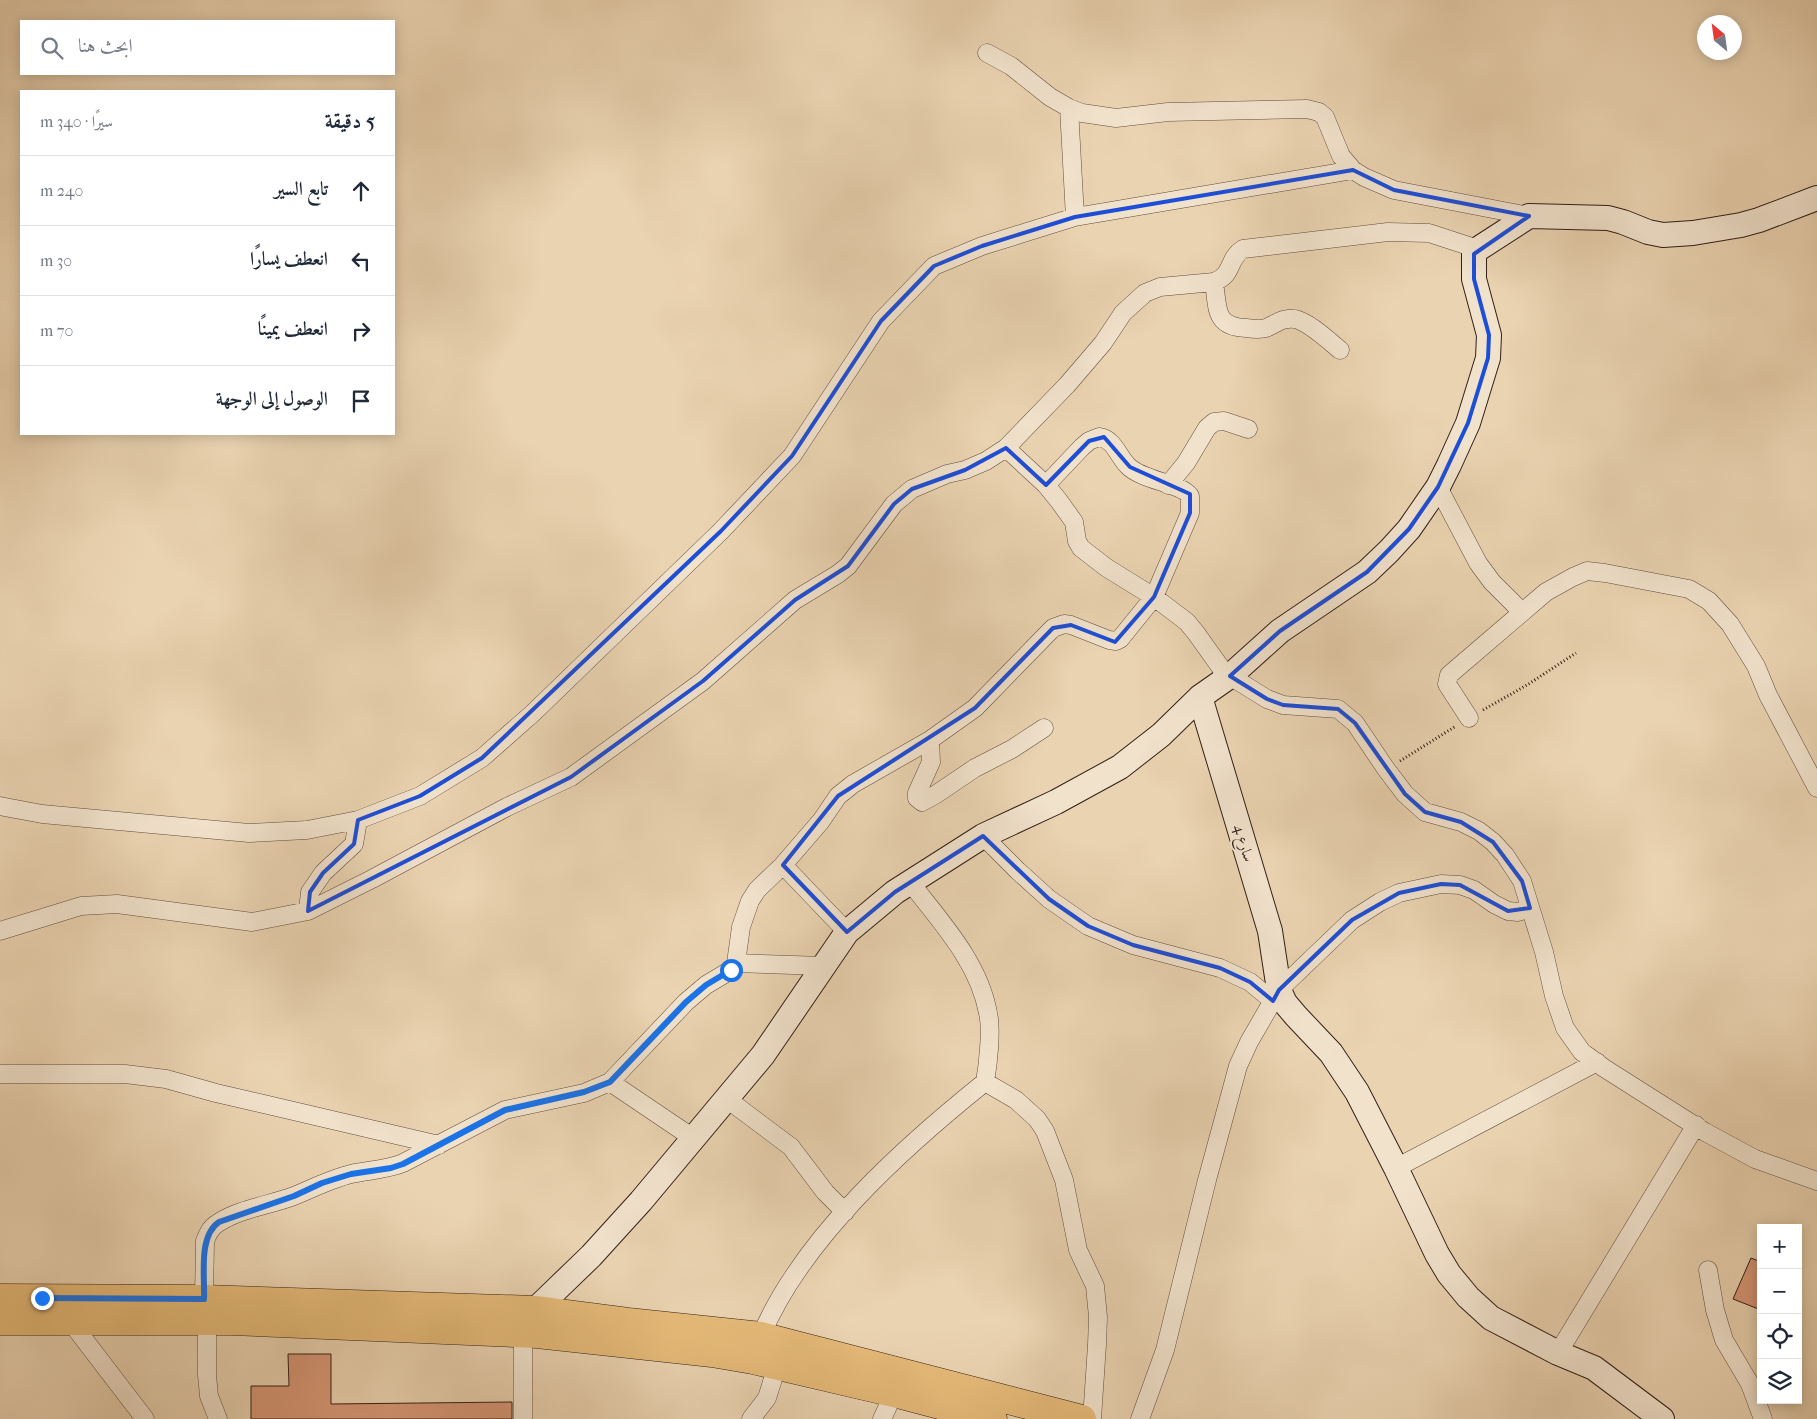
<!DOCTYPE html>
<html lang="ar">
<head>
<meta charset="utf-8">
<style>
	body { margin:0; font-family:"IM FELL French Canon",Amiri,serif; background:#f6f6f7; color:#1f2937; direction:rtl }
	.controls { position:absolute; right:15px; bottom:15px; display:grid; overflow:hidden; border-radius:0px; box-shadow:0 2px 12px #0003 }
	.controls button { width:45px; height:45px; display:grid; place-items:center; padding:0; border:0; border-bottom:1px solid #e0e1e3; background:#fff; color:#1f2937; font:25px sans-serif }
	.compass { position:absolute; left:1697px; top:15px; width:45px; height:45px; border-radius:50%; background:#fff; box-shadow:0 2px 12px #0003; rotate:331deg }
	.stop { position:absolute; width:15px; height:15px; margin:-11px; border:4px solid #1a73e8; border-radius:50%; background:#fff }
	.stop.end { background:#1a73e8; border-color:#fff; box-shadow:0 1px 5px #0008 }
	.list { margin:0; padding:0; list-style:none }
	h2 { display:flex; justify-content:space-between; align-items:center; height:65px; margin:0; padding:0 20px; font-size:21px }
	h2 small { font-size:16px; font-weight:400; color:#747a83 }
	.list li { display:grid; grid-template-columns:32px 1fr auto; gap:15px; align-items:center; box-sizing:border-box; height:70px; padding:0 20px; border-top:1px solid #e0e1e3 }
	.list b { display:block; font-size:19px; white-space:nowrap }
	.list em { font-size:16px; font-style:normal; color:#747a83 }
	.icon { flex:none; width:28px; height:28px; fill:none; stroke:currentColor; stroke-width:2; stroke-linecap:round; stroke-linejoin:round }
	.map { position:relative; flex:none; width:1817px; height:1419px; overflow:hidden; direction:ltr }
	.search { position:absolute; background:#fff; box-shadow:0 2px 12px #0003; left:20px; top:20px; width:375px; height:55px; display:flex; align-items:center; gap:12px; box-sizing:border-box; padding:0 18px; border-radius:0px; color:#747a83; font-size:19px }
	.panel { position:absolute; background:#fff; box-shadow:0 2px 12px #0003; left:20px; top:90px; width:375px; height:345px; border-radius:0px; direction:rtl }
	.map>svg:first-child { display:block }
	.building { fill:#d79776; stroke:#321f18 }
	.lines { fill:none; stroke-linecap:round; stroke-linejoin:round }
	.street-casing { stroke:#604c3e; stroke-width:19 }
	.secondary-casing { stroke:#321f18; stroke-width:26 }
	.primary-casing { stroke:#321f18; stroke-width:29 }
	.path { stroke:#321f18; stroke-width:3; stroke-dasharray:1 2.5; stroke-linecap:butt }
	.street { stroke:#f1e2cc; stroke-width:18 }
	.secondary { stroke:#f1e2cc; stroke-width:24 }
	.primary { stroke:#e5ba78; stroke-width:28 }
	.route { stroke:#1a73e8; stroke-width:6 }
	.marked { fill:none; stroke:#1d4ed8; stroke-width:4; stroke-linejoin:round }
	.labels { text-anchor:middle; stroke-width:4; stroke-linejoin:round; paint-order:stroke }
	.street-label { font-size:15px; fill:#321f18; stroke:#f1e2cc }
</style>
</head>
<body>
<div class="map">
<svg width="1817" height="1419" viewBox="0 0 1817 1419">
	<rect width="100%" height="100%" fill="#ead3b1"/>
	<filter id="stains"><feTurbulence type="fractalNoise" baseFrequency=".004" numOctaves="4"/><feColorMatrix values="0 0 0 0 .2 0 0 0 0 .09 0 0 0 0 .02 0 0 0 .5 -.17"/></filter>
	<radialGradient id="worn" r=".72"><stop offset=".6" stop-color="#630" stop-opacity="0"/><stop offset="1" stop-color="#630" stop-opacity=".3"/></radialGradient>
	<path class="building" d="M1751,1258L1761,1262V1310L1733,1299Z
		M288,1354H331V1404L512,1402V1419H251V1386H289Z"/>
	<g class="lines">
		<g class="street-casing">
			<path id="street" d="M987,53L1011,66L1050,97L1069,108L1082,113L1116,118L1168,112L1307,109L1319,112L1325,117L1341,156L1353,170L1364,177L1394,190L1529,216
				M1069,108L1075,217
				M1214,282C1218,308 1214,327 1246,328C1253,329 1260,330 1266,328C1276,324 1283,317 1295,319C1309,322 1329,341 1340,350
				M1006,448L1046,485L1059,501L1074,522L1077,541L1081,548L1107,568L1154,597L1187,622L1196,633L1221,668L1230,676L1267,699L1283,705L1338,709L1355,723L1386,769L1405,794L1425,812L1461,822L1479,831L1493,842L1505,855L1522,881L1544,952L1554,996L1565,1028L1582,1052L1604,1068L1705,1132L1755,1159L1817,1181
				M1168,485L1186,463L1207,428L1214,422L1224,421L1248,429
				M1438,487L1478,563L1492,582L1522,612
				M1469,718L1447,684L1449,675L1546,592L1573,577L1587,571L1605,573L1689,589L1709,601L1730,624L1756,666L1768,695L1817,788
				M930,740L931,762L917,793V798L922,802L935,795L975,768L1012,749L1044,728
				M0,806L42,814L249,833L307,830L358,820L420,796L482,758L533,713L721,531L792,456L881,321L934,266L982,246L1075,217L1353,170
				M983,836L1018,871L1049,899L1088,926L1133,945L1220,968L1250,982L1273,1001
				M783,865L847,932
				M910,882C940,921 979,962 988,1013C992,1029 988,1065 985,1082
				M308,911L310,892L323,873L354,844L358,820
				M0,931L81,906L117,904L252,922L308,911L372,879L507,807L571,777L703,681L795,600L838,574L848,566L894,504L912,489L947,474L965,470L986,461L1006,448L1067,385L1103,343L1123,313L1145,293L1160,287L1214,282C1234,275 1227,259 1243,249L1388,232L1429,233L1478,249
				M736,963L824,966
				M0,1074H125L166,1079L216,1093L439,1145
				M610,1082L693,1138
				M727,1099L791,1147L825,1192L845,1212
				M1396,1168L1597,1062
				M1708,1270L1715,1310L1724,1340L1750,1384L1763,1419
				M70,1321L145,1419
				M761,1336C802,1238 904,1147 985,1082L1016,1100L1037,1119L1045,1131L1064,1180L1078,1250L1095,1286L1098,1317L1097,1345L1092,1419
				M1558,1353L1696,1125
				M218,1419L209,1396L207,1375V1321L204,1299L205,1241C208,1233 211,1227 218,1223C239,1209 270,1205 294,1196C313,1188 331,1179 351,1174C369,1170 386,1170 403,1163L505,1110L584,1093L610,1082L686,1002L706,985L731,970L736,963L741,927L750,901L757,890L783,865L821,821L838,796L853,784L930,740L975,708L1053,628L1064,624L1071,625L1109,640L1116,641L1120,639L1154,597L1190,513V496C1181,483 1143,481 1128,466C1118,456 1114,439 1099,437L1089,441L1082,447L1046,485
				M523,1419V1333
				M751,1419L767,1398L777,1366
				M882,1419L894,1393
				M1140,1419L1165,1350L1207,1180L1238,1066L1249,1042L1279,990L1352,920L1380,902L1399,893L1441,884L1460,885L1474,890L1494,904L1508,911L1518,912L1530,908"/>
		</g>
		<g class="secondary-casing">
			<path id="secondary" d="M1200,697L1270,931L1279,990L1285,1003L1296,1016L1331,1053L1357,1092L1396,1168L1437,1254L1449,1274L1468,1297L1491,1318L1558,1353L1594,1368L1662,1419
				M528,1323L535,1310L591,1256L641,1201L763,1055L847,932L895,892L983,836L1056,802L1120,767L1161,735L1200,697L1230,676L1280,631L1367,572L1389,551L1409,529L1438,487L1449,465L1468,423L1488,358L1489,335L1474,279V254L1478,249L1529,216L1608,218L1623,222L1648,232L1663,235L1693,233L1741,225L1759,220L1817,198"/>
		</g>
		<g class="primary-casing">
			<path id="primary" d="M0,1298L204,1299L535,1310L628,1322L761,1336L1082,1419
				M0,1321H231L537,1334L712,1353L753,1360L894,1393L993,1419"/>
		</g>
		<path class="path" d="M1483,710L1527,685L1576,653
			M1400,761L1456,726"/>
		<use href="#street" class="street"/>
		<use href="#secondary" class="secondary"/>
		<use href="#primary" class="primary"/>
	</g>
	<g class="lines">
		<path class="route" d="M42,1298L204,1299C205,1276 198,1236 219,1222L294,1196L322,1183L351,1174L391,1168L403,1164L505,1110L584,1092L610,1082L686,1002L706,985L731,970"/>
	</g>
	<path class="marked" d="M1353,170L1394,190L1529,216L1474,254V279L1489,335L1488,358L1468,423L1438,487L1409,529L1367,572L1280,631L1230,676L1267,699L1283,705L1338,709L1355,723L1405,794L1425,812L1461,822L1493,842L1522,881L1530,908L1508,911L1460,885L1441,884L1399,893L1352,920L1279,990L1273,1001L1250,982L1220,968L1133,945L1088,926L1049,899L983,836L895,892L847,932L783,865L838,796L975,708L1053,628L1071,625L1115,642L1154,597L1190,513V494L1130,467L1104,437L1089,441L1046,485L1006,448L965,470L912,489L894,504L848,566L795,600L703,681L571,777L308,911L310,892L323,873L354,844L358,820L420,796L482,758L721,531L792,456L881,321L934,266L982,246L1075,217Z"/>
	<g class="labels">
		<g class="street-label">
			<text transform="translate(1244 843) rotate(73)" y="5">سارع 4</text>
		</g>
	</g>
	<rect width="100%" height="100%" filter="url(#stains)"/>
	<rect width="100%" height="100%" fill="url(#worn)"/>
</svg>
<div class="controls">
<button>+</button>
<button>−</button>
<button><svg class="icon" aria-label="locate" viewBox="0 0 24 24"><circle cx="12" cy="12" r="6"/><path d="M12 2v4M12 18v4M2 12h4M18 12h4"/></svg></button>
<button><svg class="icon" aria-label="layers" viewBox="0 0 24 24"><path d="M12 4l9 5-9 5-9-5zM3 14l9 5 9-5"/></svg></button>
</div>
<svg class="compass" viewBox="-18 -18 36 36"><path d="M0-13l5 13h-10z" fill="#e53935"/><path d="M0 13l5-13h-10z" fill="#747a83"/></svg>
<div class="stop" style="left:731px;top:970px"></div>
<div class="stop end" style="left:42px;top:1298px"></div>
<div class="search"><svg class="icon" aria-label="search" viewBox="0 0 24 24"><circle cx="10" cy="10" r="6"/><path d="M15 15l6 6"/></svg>ابحث هنا</div>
<section class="panel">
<h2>5 دقيقة<small>سيرًا · 340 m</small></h2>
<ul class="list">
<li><svg class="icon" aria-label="ahead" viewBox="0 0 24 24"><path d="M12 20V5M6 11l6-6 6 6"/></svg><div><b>تابع السير</b></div><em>240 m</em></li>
<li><svg class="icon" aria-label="left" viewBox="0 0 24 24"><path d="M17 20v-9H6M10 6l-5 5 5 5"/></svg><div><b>انعطف يسارًا</b></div><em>30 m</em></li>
<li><svg class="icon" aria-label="right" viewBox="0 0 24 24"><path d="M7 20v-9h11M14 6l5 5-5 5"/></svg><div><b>انعطف يمينًا</b></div><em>70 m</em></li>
<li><svg class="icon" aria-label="arrive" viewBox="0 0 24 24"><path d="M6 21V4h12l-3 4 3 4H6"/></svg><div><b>الوصول إلى الوجهة</b></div></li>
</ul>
</section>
</div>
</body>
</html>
